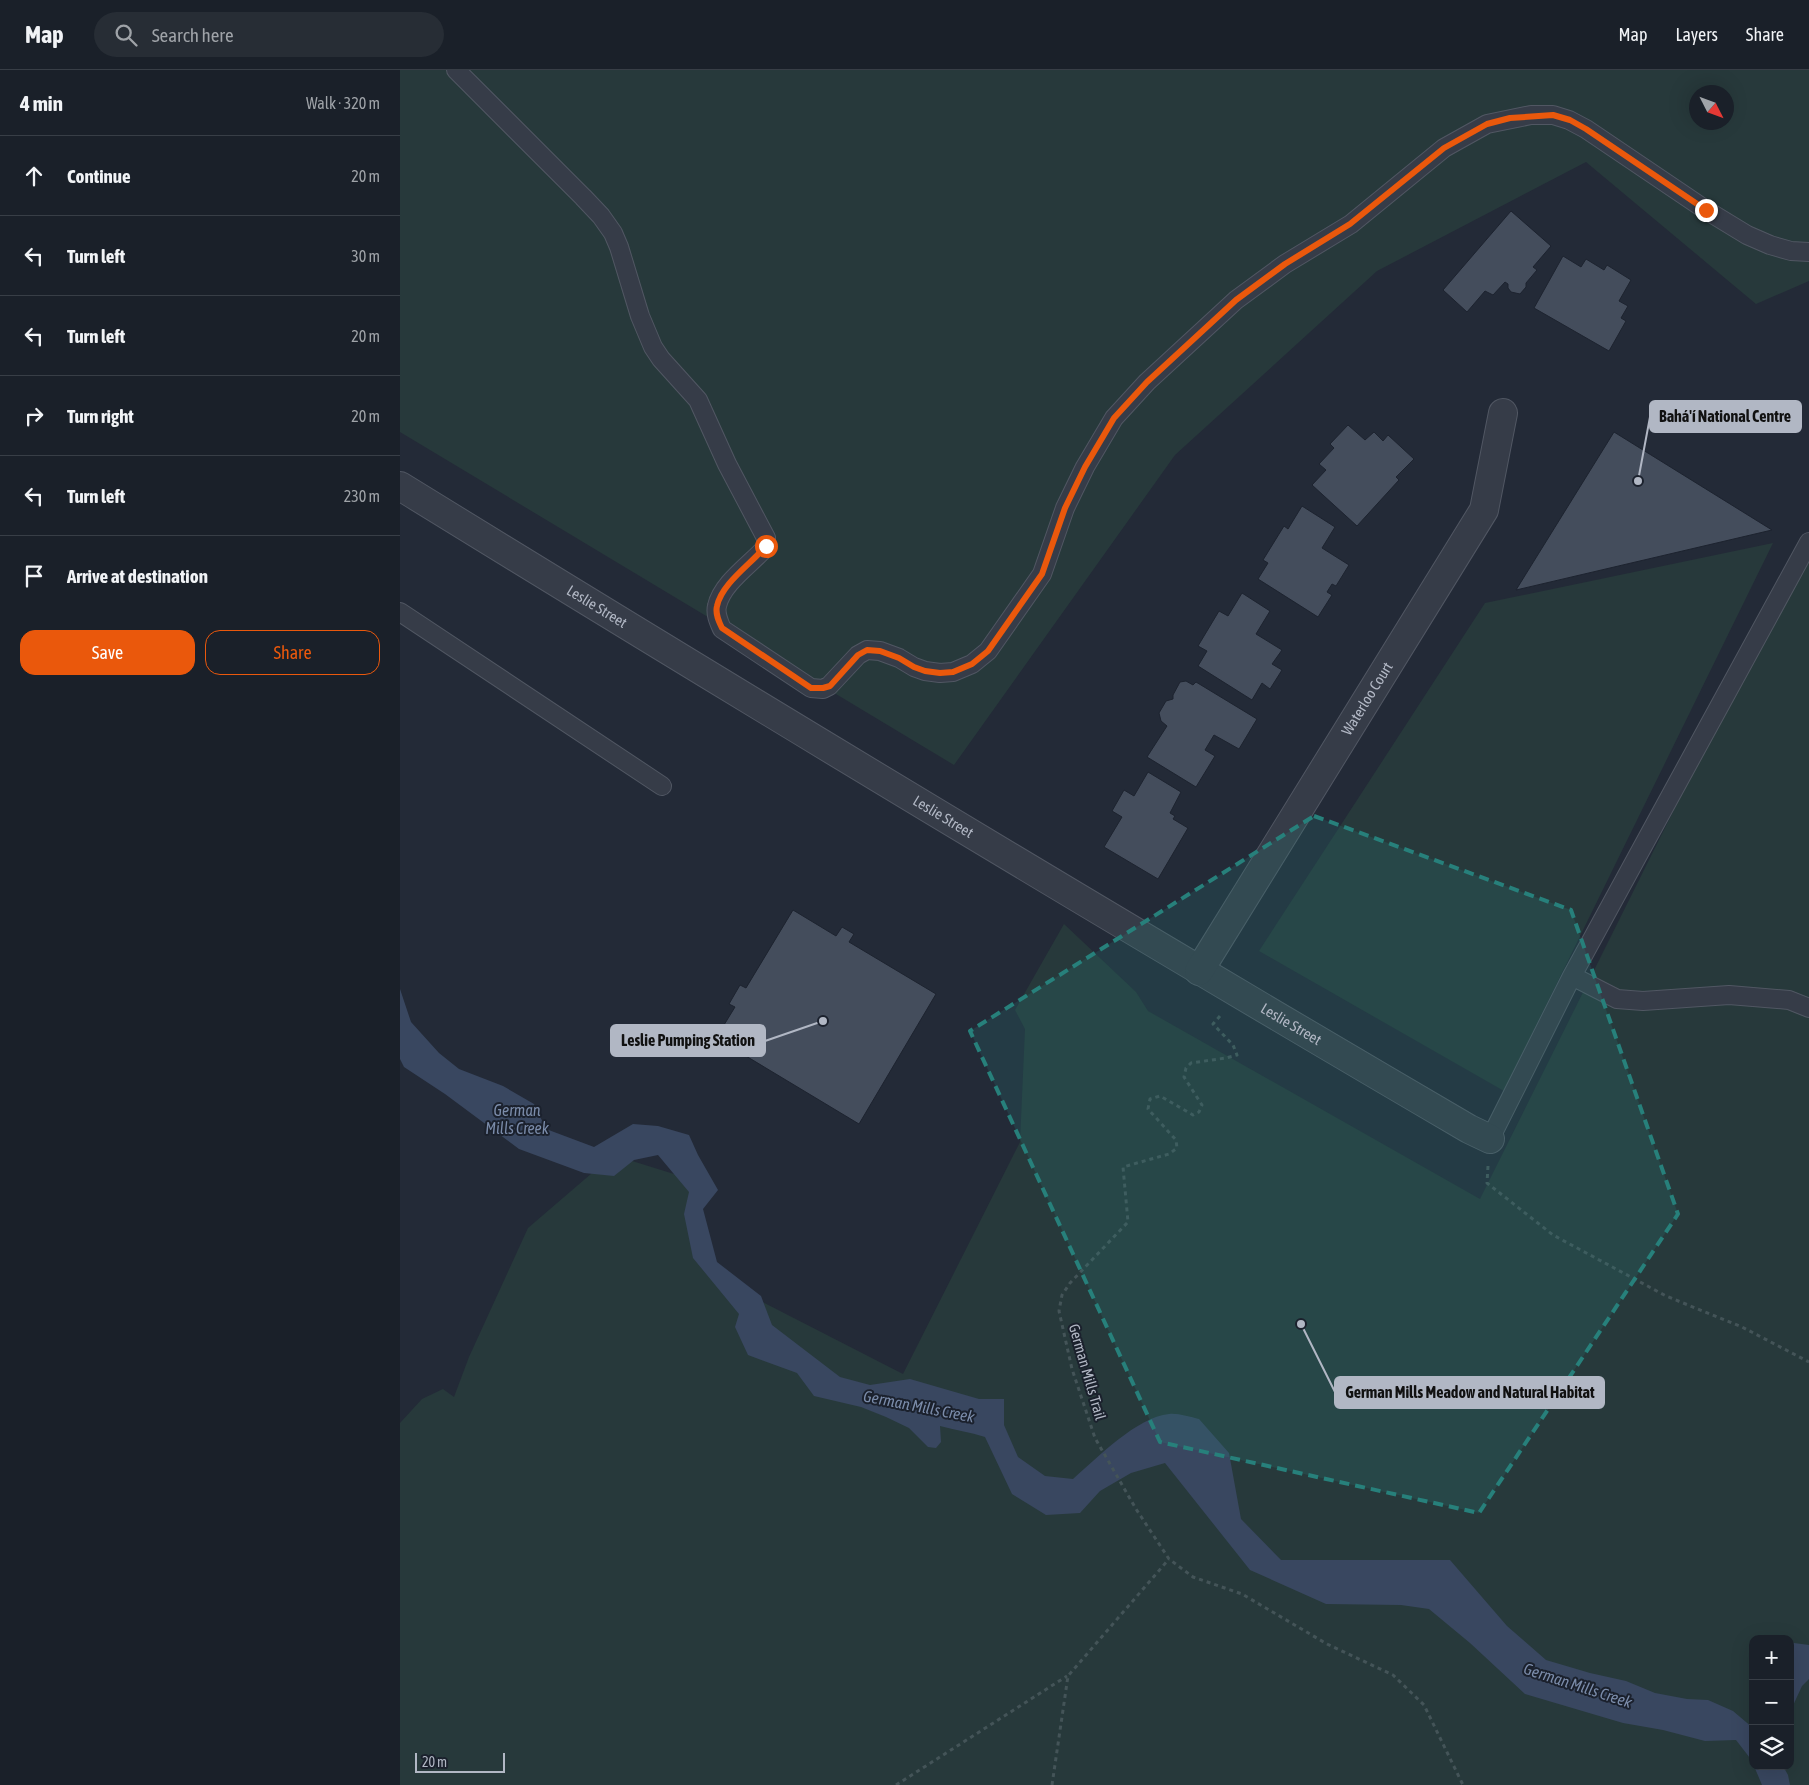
<!DOCTYPE html>
<html lang="en">
<head>
<meta charset="utf-8">
<style>
	body { margin:0; font-family:"Asap Condensed",sans-serif; background:#272d35; color:#f1f3f6 }
	.controls { position:absolute; right:15px; bottom:15px; display:grid; overflow:hidden; border-radius:10px; box-shadow:0 5px 20px #0002 }
	.controls button { width:45px; height:45px; display:grid; place-items:center; padding:0; border:0; border-bottom:1px solid #383e46; background:#1a2029; color:#f1f3f6; font:25px sans-serif }
	.compass { position:absolute; left:1289px; top:15px; width:45px; height:45px; border-radius:50%; background:#1a2029; box-shadow:0 5px 20px #0002; rotate:132deg }
	.scale { position:absolute; left:15px; bottom:12px; width:90px; box-sizing:border-box; padding-left:5px; border:2px solid #b1b7c4; border-top:0; font-size:14px; line-height:18px; white-space:nowrap; color:#b1b7c4; -webkit-text-stroke:4px #1b212d; paint-order:stroke }
	.stop { position:absolute; width:15px; height:15px; margin:-11px; border:4px solid #ea580c; border-radius:50%; background:#fff }
	.stop.end { background:#ea580c; border-color:#fff; box-shadow:0 1px 5px #0008 }
	.list { margin:0; padding:0; list-style:none }
	h2 { display:flex; justify-content:space-between; align-items:center; height:65px; margin:0; padding:0 20px; font-size:21px }
	h2 small { font-size:16px; font-weight:400; color:#9fa3a8 }
	.list li { display:grid; grid-template-columns:32px 1fr auto; gap:15px; align-items:center; box-sizing:border-box; height:80px; padding:0 20px; border-top:1px solid #383e46 }
	.list b { display:block; font-size:19px; white-space:nowrap }
	.list em { font-size:16px; font-style:normal; color:#9fa3a8 }
	.actions { display:flex; gap:10px; padding:15px 20px }
	.actions a { flex:1; padding:11px 0; border:1px solid #ea580c; border-radius:15px; text-align:center; font-size:18px; color:#ea580c }
	.actions .main { background:#ea580c; color:#fff }
	.icon { flex:none; width:28px; height:28px; fill:none; stroke:currentColor; stroke-width:2; stroke-linecap:round; stroke-linejoin:round }
	.map { position:relative; flex:none; width:1409px; height:1715px; overflow:hidden }
	header { display:flex; align-items:center; gap:30px; box-sizing:border-box; height:70px; padding:0 25px; background:#1a2029; border-bottom:1px solid #383e46 }
	header strong { font-size:24px }
	nav { display:flex; gap:28px; margin-inline-start:auto; font-size:18px }
	.search { width:350px; height:45px; background:#272d35; display:flex; align-items:center; gap:12px; box-sizing:border-box; padding:0 18px; border-radius:28px; color:#9fa3a8; font-size:19px }
	main { display:flex }
	aside { flex:1; background:#1a2029 }
	.map>svg:first-child { display:block }
	.green { fill:#27393b; fill-rule:evenodd }
	.water { fill:#394760 }
	.building { fill:#444d5c; stroke:#1d232f }
	.lines { fill:none; stroke-linecap:round; stroke-linejoin:round }
	.lane-casing { stroke:#515763; stroke-width:20 }
	.street-casing { stroke:#515763; stroke-width:30 }
	.path { stroke:#445458; stroke-width:3; stroke-dasharray:4 4; stroke-linecap:butt }
	.lane { stroke:#363c48; stroke-width:18 }
	.street { stroke:#363c48; stroke-width:28 }
	.route { stroke:#ea580c; stroke-width:6 }
	.marked { fill:#27807b; fill-opacity:0.2; stroke:#27807b; stroke-width:4; stroke-dasharray:10 6; stroke-linejoin:round }
	.labels { text-anchor:middle; stroke-width:4; stroke-linejoin:round; paint-order:stroke }
	.street-label { font-size:15px; fill:#b1b7c4; stroke:#1b212d }
	.water-label { font-size:16px; font-style:italic; fill:#7b8caa; stroke:#1b212d }
	.leader { fill:none; stroke:#b1b7c4; stroke-width:2 }
	.callout-dot { fill:#b1b7c4; stroke:#1b212d; stroke-width:2 }
	.callout { fill:#b1b7c4; stroke:#b1b7c4; stroke-width:2 }
	.callout-label { font-size:16px; text-anchor:middle; font-weight:bold; fill:#111 }
</style>
</head>
<body>
<header>
<strong>Map</strong>
<div class="search"><svg class="icon" aria-label="search" viewBox="0 0 24 24"><circle cx="10" cy="10" r="6"/><path d="M15 15l6 6"/></svg>Search here</div>
<nav><a>Map</a><a>Layers</a><a>Share</a></nav>
</header>
<main>
<aside>
<h2>4 min<small>Walk · 320 m</small></h2>
<ul class="list">
<li><svg class="icon" aria-label="ahead" viewBox="0 0 24 24"><path d="M12 20V5M6 11l6-6 6 6"/></svg><div><b>Continue</b></div><em>20 m</em></li>
<li><svg class="icon" aria-label="left" viewBox="0 0 24 24"><path d="M17 20v-9H6M10 6l-5 5 5 5"/></svg><div><b>Turn left</b></div><em>30 m</em></li>
<li><svg class="icon" aria-label="left" viewBox="0 0 24 24"><path d="M17 20v-9H6M10 6l-5 5 5 5"/></svg><div><b>Turn left</b></div><em>20 m</em></li>
<li><svg class="icon" aria-label="right" viewBox="0 0 24 24"><path d="M7 20v-9h11M14 6l5 5-5 5"/></svg><div><b>Turn right</b></div><em>20 m</em></li>
<li><svg class="icon" aria-label="left" viewBox="0 0 24 24"><path d="M17 20v-9H6M10 6l-5 5 5 5"/></svg><div><b>Turn left</b></div><em>230 m</em></li>
<li><svg class="icon" aria-label="arrive" viewBox="0 0 24 24"><path d="M6 21V4h12l-3 4 3 4H6"/></svg><div><b>Arrive at destination</b></div></li>
</ul>
<div class="actions"><a class="main">Save</a><a>Share</a></div>
</aside>
<div class="map">
<svg width="1409" height="1715" viewBox="0 0 1409 1715">
	<rect width="100%" height="100%" fill="#232a37"/>
	<path class="green" d="M0,0H1409V211L1356,234L1186,92L977,201L775,385L554,695L0,362ZM1296,22H1326V52H1296Z
		M1409,469V1715H0V1353L22,1329L43,1319L54,1327L69,1287L128,1158L213,1085L290,1109L308,1204L503,1304L620,1072L625,959L615,940L664,854L736,922L748,941L1080,1129ZM1353,1569H1390V1696H1353Z
		M1373,473L1104,1021L859,881L1085,533Z"/>
	<path class="water" d="M0,919L11,952L39,983L59,999L103,1016L134,1034L146,1059L194,1077L233,1054L258,1056L289,1065L298,1085L318,1120L303,1139L317,1192L361,1226L372,1255L440,1307L470,1315L510,1309L579,1329H604V1355L618,1387L645,1406L673,1409C697,1388 737,1347 769,1344C778,1343 790,1347 799,1349L829,1383L841,1449L881,1490H1050L1107,1556L1146,1590L1190,1603L1226,1611L1255,1623L1287,1629L1308,1630L1333,1641L1353,1658V1692L1336,1670L1305,1671L1263,1660L1223,1653L1125,1624L1070,1573L1029,1539L1001,1535L926,1534L850,1500L765,1393L731,1403L700,1421L680,1443L646,1445L612,1424L585,1367C570,1362 555,1360 540,1356L541,1372L536,1378L528,1377L509,1358L486,1347L461,1337L414,1326L397,1303L348,1285L335,1257L339,1244L293,1188L284,1144L289,1122L258,1085L234,1090L214,1106L184,1103L119,1079L45,1024L4,997L0,989Z
		M1394,1573L1409,1575V1609L1402,1616L1390,1642V1578Z
		M1354,1696H1383L1388,1705L1390,1715H1362Z"/>
	<path class="building" d="M1111,141L1151,176L1133,197L1137,200L1126,213V217L1120,224L1111,222L1108,218V214L1105,212L1093,225L1085,221L1067,242L1043,220Z
		M1163,186L1181,197L1186,189L1204,200L1207,195L1231,210L1219,231L1228,236L1221,248L1226,251L1209,281L1134,238Z
		M948,355L965,370L974,362L983,371L988,365L1014,389L996,407L999,410L957,456L912,415L926,400L919,394L934,378L930,374Z
		M1214,362L1372,460L1116,520Z
		M902,436L935,457L922,478L949,495L936,516L932,514L927,522L932,525L918,547L858,509L868,493L863,490L884,456L888,459Z
		M842,523L870,541L856,564L882,580L872,594L882,600L870,619L862,613L852,630L798,596L807,581L798,576L819,541L828,546Z
		M786,611L793,615L796,612L857,649L839,679L814,665L805,680L815,686L796,717L747,687L767,656L761,651L759,643L766,631L773,629V625L780,612Z
		M748,702L781,722L770,743L775,746L773,749L788,758L758,809L704,777L722,747L712,741L724,720L734,726Z
		M393,840L436,866L442,857L454,864L449,872L536,924L459,1054L316,968L335,937L329,934L340,915L346,918Z"/>
	<g class="lines">
		<g class="lane-casing">
			<path id="lane" d="M56,0L183,127L201,146L213,163L219,177L240,246L253,277L261,289L298,330L327,394L366,468V477C351,494 322,513 317,536C315,544 319,552 322,559L411,618L423,619L429,616L458,585L467,580L480,581L499,588L514,597L525,601L540,603L553,602L572,594L588,581L642,504L665,438L685,397L714,348L747,312L836,230L885,194L951,154L1044,78L1087,54L1131,45H1153L1169,50L1186,59L1306,140L1347,165L1370,175L1391,181L1409,182
				M0,542L262,716
				M1172,906L1217,929L1243,931L1329,925L1389,930L1409,938
				M1090,1069L1172,906L1409,472"/>
		</g>
		<g class="street-casing">
			<g id="street">
				<path id="s1" d="M0,416C354,634 710,849 1069,1059L1090,1069"/>
				<path id="s2" d="M799,901L1084,440L1103,343"/>
			</g>
		</g>
		<path class="path" d="M820,946L813,954L833,975L837,985L826,988L791,993L786,998L784,1007L802,1035L799,1042L793,1045L760,1026L750,1029L748,1039L776,1070L777,1078L769,1084L723,1097L728,1152L670,1213L662,1225L659,1241L672,1299L695,1368L736,1439L769,1489L793,1507L842,1524L927,1574L993,1605L1024,1635L1063,1715
			M1088,1096L1087,1113L1153,1165L1266,1226L1342,1257L1409,1292
			M496,1715L667,1606
			M652,1715L668,1606L769,1489"/>
		<use href="#lane" class="lane"/>
		<use href="#street" class="street"/>
	</g>
	<g class="lines">
		<path class="route" d="M366,476C351,494 322,513 317,536C315,544 319,552 322,558L411,618H423L430,616L458,585L467,580L480,581L499,588L514,597L525,601L540,603L553,602L572,594L588,581L642,504L665,438L685,397L714,348L747,312L836,230L885,194L950,154L1044,78L1087,54L1110,48L1153,45L1170,50L1186,59L1306,140"/>
	</g>
	<path class="marked" d="M914,746L1171,840L1278,1144L1079,1443L760,1372L570,961Z"/>
	<g class="labels">
		<g class="street-label">
			<text dy="5" stroke="none"><textPath href="#s1" startOffset="231">Leslie Street</textPath></text>
			<text dy="5" stroke="none"><textPath href="#s2" startOffset="320">Waterloo Court</textPath></text>
			<text dy="5" stroke="none"><textPath href="#s1" startOffset="636">Leslie Street</textPath></text>
			<text dy="5" stroke="none"><textPath href="#s1" startOffset="1041">Leslie Street</textPath></text>
			<text transform="translate(687 1302) rotate(74)" y="5">German Mills Trail</text>
		</g>
		<g class="water-label">
			<text x="117" y="1046">German<tspan x="117" dy="18">Mills Creek</tspan></text>
			<text transform="translate(519 1336) rotate(11)" y="6">German Mills Creek</text>
			<text transform="translate(1178 1615) rotate(18)" y="6">German Mills Creek</text>
		</g>
	</g>
	<path class="leader" d="M1238 411L1250 347M423 951L365 971M901 1254L935 1322"/>
	<g class="callout-dot">
		<circle cx="1238" cy="411" r="5"/>
		<circle cx="423" cy="951" r="5"/>
		<circle cx="901" cy="1254" r="5"/>
	</g>
	<g class="callout">
		<rect x="1250" y="331" width="151" height="31" rx="5"/>
		<rect x="211" y="955" width="154" height="31" rx="5"/>
		<rect x="935" y="1307" width="269" height="31" rx="5"/>
	</g>
	<g class="callout-label">
		<text x="1325" y="352">Bahá'í National Centre</text>
		<text x="288" y="976">Leslie Pumping Station</text>
		<text x="1070" y="1328">German Mills Meadow and Natural Habitat</text>
	</g>
</svg>
<div class="controls">
<button>+</button>
<button>−</button>
<button><svg class="icon" aria-label="layers" viewBox="0 0 24 24"><path d="M12 4l9 5-9 5-9-5zM3 14l9 5 9-5"/></svg></button>
</div>
<svg class="compass" viewBox="-18 -18 36 36"><path d="M0-13l5 13h-10z" fill="#e53935"/><path d="M0 13l5-13h-10z" fill="#9fa3a8"/></svg>
<div class="scale">20 m</div>
<div class="stop" style="left:366px;top:476px"></div>
<div class="stop end" style="left:1306px;top:140px"></div>
</div>
</main>
</body>
</html>
